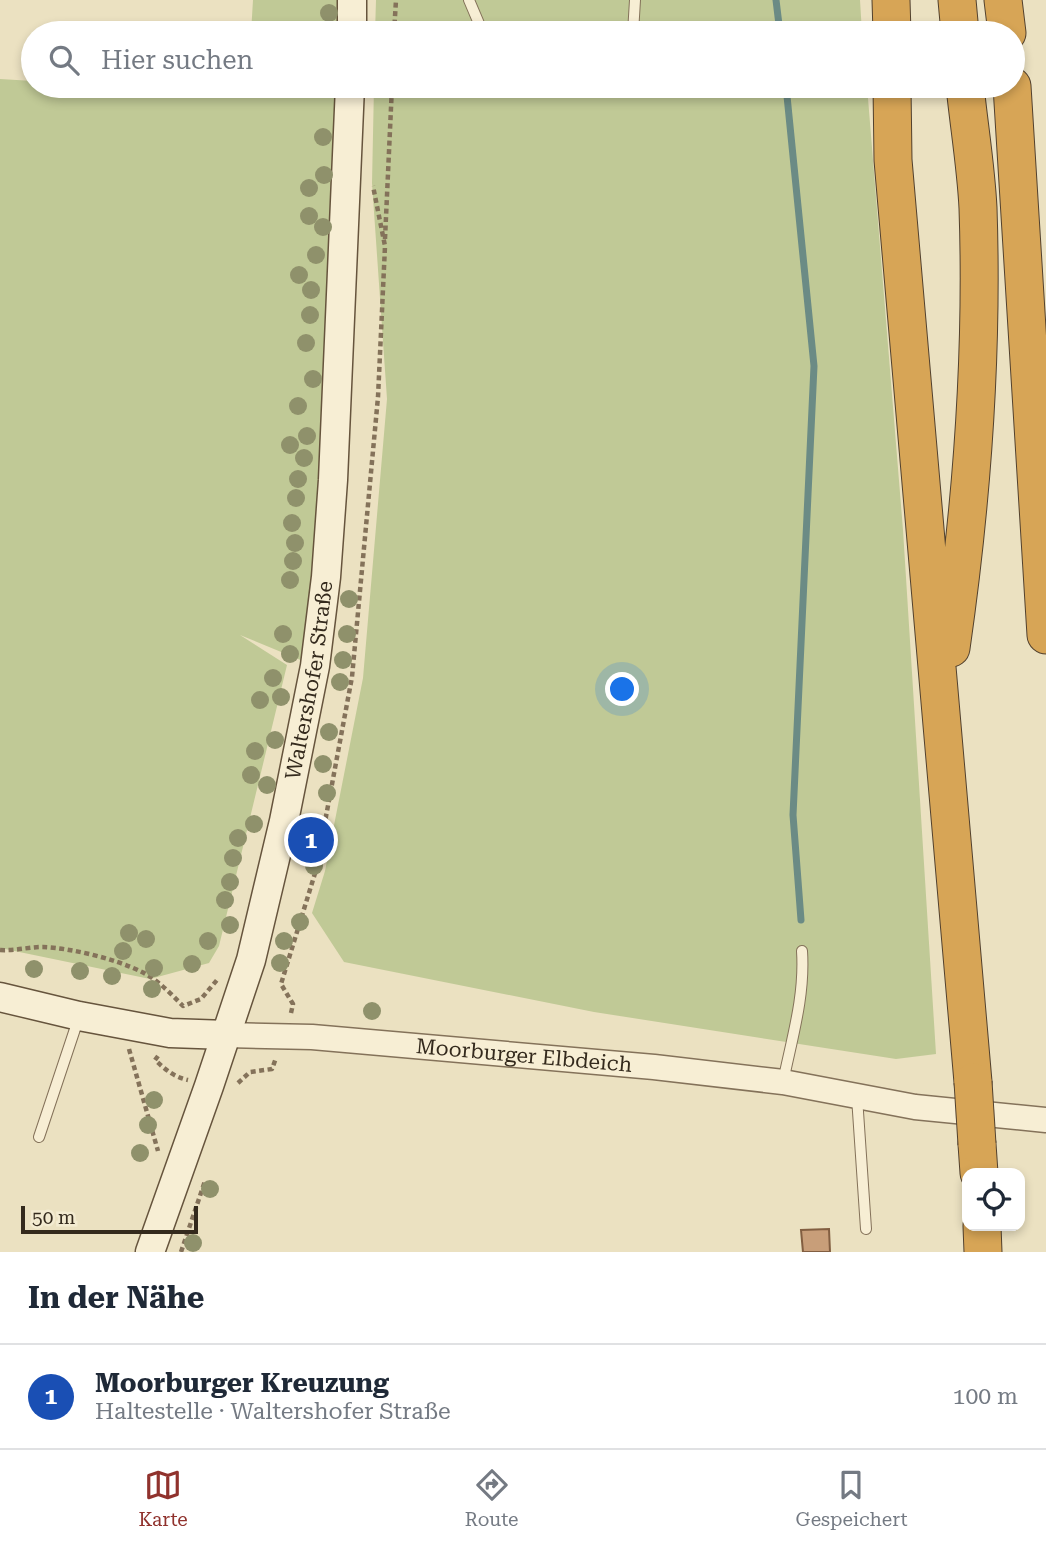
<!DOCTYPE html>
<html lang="de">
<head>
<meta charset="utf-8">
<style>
	body { margin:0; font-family:"Roboto Serif",serif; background:#f6f6f7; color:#1f2937 }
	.controls { position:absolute; right:21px; bottom:21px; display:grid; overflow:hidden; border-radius:14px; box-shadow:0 4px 10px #0003 }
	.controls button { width:63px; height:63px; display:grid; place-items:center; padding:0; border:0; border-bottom:2px solid #e0e1e3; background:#fff; color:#1f2937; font:35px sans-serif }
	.scale { position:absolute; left:21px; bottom:18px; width:177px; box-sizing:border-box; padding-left:7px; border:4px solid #342a1d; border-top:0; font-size:19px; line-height:24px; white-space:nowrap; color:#342a1d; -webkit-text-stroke:5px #f3ebd1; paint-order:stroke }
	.you { position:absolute; left:623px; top:690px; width:24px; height:24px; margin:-18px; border:5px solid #fff; border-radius:50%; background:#1a73e8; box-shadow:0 0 0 10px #1a73e833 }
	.badge { display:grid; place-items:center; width:46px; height:46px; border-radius:50%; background:#90322d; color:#fff; font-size:23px; font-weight:700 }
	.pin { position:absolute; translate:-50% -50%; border:4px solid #fff; box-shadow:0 2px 7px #0006 }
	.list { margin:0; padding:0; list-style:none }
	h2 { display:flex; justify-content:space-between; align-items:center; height:91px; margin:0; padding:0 28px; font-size:30px }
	h2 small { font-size:23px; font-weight:400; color:#747a83 }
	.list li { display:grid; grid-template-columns:46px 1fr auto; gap:21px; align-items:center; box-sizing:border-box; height:105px; padding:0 28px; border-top:2px solid #e0e1e3 }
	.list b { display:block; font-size:26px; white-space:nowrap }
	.list p { margin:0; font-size:23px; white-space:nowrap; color:#747a83 }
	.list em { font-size:23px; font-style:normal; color:#747a83 }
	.icon { flex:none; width:38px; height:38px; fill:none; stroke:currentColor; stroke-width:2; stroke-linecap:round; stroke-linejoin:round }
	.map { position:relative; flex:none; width:1046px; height:1252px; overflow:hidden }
	.search { position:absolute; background:#fff; box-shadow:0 4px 10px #0003; left:21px; right:21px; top:21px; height:77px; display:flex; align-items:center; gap:18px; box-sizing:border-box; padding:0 24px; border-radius:38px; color:#747a83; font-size:26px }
	.sheet { height:196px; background:#fff }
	nav { display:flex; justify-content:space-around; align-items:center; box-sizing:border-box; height:98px; border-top:2px solid #e0e1e3; background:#fff; font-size:19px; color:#747a83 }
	nav a { display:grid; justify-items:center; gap:4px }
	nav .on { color:#90322d }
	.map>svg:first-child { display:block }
	.green { fill:#c0c996 }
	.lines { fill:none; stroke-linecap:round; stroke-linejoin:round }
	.stream { stroke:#6b8b85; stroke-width:7 }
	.building { fill:#c89e79; stroke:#825e41; stroke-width:2 }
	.service-casing { stroke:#84725a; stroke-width:12 }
	.tertiary-casing { stroke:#84725a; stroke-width:27 }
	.secondary-casing { stroke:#66543d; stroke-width:31 }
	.motorway-casing { stroke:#52412e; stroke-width:39 }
	.path { stroke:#84725a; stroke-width:4.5; stroke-dasharray:5 3.5; stroke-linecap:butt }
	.service { stroke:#f7eed4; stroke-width:10 }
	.tertiary { stroke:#f7eed4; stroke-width:24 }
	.secondary { stroke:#f7eed4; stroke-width:28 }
	.motorway { stroke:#d7a556; stroke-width:37 }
	.motorway-bridge-casing { stroke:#52412e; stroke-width:39; stroke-linecap:butt }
	.motorway-bridge { stroke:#d7a556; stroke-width:37 }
	.tree { fill:#8f916b }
	.labels { text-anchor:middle; stroke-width:6; stroke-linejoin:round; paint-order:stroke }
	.street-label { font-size:21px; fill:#342a1d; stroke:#f3ebd1 }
</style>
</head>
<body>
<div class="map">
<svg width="1046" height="1252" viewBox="0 0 1046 1252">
	<rect width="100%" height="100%" fill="#ebe1c1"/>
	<path class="green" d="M253,0H352V33H251Z
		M376,0H860L862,33H375Z
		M0,79L33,81V86L246,88L247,86H350L315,666L240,635L287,665L219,946L209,963L150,979L0,948Z
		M374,86H867L903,530L936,1054L896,1059L594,1012L344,962L312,913L325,871L363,678L387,399L372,183Z"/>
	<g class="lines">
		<path class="stream" d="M776,0L780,33
			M786,86L814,366L793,815L801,920"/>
	</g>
	<path class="building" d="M829,1229L830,1252H803L801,1230Z"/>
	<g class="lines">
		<g class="service-casing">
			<path id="service" d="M469,0L483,33
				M633,33L635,0
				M602,86L628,90L629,86
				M783,1082C792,1038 805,996 802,951
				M857,1097L866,1229
				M39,1137L78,1020"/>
		</g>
		<g class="tertiary-casing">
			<g id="tertiary">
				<path id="s1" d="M227,1035L312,1037L654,1067L783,1082L915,1107L1046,1120"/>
			</g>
		</g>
		<g class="secondary-casing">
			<g id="secondary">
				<path d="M352,33V0"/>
				<path d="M0,997L79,1016L170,1033L227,1035"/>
				<path id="s2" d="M150,1252L209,1086L251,960L284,821L315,666L326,577L333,480L350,86"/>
			</g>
		</g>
		<g class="motorway-casing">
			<path id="motorway" d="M891,0L892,33
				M957,0L960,33
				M1003,0L1007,33
				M892,86L893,160L973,1082
				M1012,86L1046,635
				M951,648C972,502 983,355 978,208C976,167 969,126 965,86
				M977,1144L979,1173
				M982,1226L983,1252"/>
		</g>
		<path class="path" d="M394,33L396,0
			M385,239L392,86
			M0,950C15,951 28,947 43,947C71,948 116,959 142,972C158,980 171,994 183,1006L201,999L217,980
			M291,1013L293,1004L281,984L316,870L352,677L378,397L385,246L373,186
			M129,1049L158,1151
			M158,1056L155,1060C166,1070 174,1077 188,1080
			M238,1083L250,1072L272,1069L276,1058
			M181,1252L205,1181"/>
		<use href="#service" class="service"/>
		<use href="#tertiary" class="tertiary"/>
		<use href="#secondary" class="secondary"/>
		<use href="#motorway" class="motorway"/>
		<g class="motorway-bridge-casing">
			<path id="motorway-bridge" d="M973,1082L977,1144"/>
		</g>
		<use href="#motorway-bridge" class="motorway-bridge"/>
	</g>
	<g class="tree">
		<circle cx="329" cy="13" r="9"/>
		<circle cx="323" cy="137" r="9"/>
		<circle cx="324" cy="175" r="9"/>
		<circle cx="309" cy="188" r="9"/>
		<circle cx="309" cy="216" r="9"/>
		<circle cx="323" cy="227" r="9"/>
		<circle cx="316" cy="255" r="9"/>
		<circle cx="299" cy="275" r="9"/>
		<circle cx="311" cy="290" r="9"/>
		<circle cx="310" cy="315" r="9"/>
		<circle cx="306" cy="343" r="9"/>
		<circle cx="313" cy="379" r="9"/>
		<circle cx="298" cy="406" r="9"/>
		<circle cx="307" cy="436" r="9"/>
		<circle cx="290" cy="445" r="9"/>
		<circle cx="304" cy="458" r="9"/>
		<circle cx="298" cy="479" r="9"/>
		<circle cx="296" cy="498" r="9"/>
		<circle cx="292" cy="523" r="9"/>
		<circle cx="295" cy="543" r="9"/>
		<circle cx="293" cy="561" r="9"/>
		<circle cx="290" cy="580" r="9"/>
		<circle cx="349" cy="599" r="9"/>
		<circle cx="283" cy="634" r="9"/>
		<circle cx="347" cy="634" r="9"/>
		<circle cx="290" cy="654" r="9"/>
		<circle cx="343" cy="660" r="9"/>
		<circle cx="273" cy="678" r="9"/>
		<circle cx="340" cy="682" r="9"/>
		<circle cx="281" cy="697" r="9"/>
		<circle cx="260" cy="700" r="9"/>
		<circle cx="329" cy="732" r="9"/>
		<circle cx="275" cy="740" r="9"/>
		<circle cx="255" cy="751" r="9"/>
		<circle cx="323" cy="764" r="9"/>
		<circle cx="251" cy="775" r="9"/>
		<circle cx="267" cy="785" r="9"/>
		<circle cx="327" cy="793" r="9"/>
		<circle cx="254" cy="824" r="9"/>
		<circle cx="322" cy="826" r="9"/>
		<circle cx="238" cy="838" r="9"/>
		<circle cx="318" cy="845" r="9"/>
		<circle cx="233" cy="858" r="9"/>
		<circle cx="314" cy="866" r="9"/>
		<circle cx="230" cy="882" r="9"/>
		<circle cx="225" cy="900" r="9"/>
		<circle cx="300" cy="922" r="9"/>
		<circle cx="230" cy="925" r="9"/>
		<circle cx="129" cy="933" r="9"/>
		<circle cx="146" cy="939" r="9"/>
		<circle cx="208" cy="941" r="9"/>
		<circle cx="284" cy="941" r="9"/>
		<circle cx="123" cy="951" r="9"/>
		<circle cx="280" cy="963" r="9"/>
		<circle cx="192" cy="964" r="9"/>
		<circle cx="154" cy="968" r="9"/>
		<circle cx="34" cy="969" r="9"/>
		<circle cx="80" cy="971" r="9"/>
		<circle cx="112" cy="976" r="9"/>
		<circle cx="152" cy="989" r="9"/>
		<circle cx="372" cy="1011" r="9"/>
		<circle cx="154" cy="1100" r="9"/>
		<circle cx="148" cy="1125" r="9"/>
		<circle cx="140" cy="1153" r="9"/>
		<circle cx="210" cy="1189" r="9"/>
		<circle cx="193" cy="1243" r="9"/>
	</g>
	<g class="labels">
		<g class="street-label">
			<text dy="7" stroke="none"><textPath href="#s2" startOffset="595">Waltershofer Straße</textPath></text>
			<text dy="7" stroke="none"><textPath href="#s1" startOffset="298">Moorburger Elbdeich</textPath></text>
		</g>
	</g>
</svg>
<div class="controls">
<button><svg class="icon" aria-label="locate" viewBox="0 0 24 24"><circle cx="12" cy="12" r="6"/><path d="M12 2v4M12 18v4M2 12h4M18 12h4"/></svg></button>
</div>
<div class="scale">50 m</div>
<div class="you"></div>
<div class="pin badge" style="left:311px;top:840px;background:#1a4fb4">1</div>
<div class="search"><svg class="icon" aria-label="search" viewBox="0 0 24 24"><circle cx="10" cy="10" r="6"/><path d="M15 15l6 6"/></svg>Hier suchen</div>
</div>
<section class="sheet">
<h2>In der Nähe<small></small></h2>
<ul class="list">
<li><span class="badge" style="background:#1a4fb4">1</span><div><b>Moorburger Kreuzung</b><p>Haltestelle · Waltershofer Straße</p></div><em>100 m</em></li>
</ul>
</section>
<nav>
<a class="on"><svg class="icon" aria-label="map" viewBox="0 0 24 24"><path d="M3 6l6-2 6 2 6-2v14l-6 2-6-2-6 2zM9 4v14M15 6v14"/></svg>Karte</a>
<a><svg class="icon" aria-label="directions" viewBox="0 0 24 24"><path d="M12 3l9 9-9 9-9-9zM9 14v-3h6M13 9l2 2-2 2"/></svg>Route</a>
<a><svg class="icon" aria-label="saved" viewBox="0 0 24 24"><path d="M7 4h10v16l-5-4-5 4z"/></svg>Gespeichert</a>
</nav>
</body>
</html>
